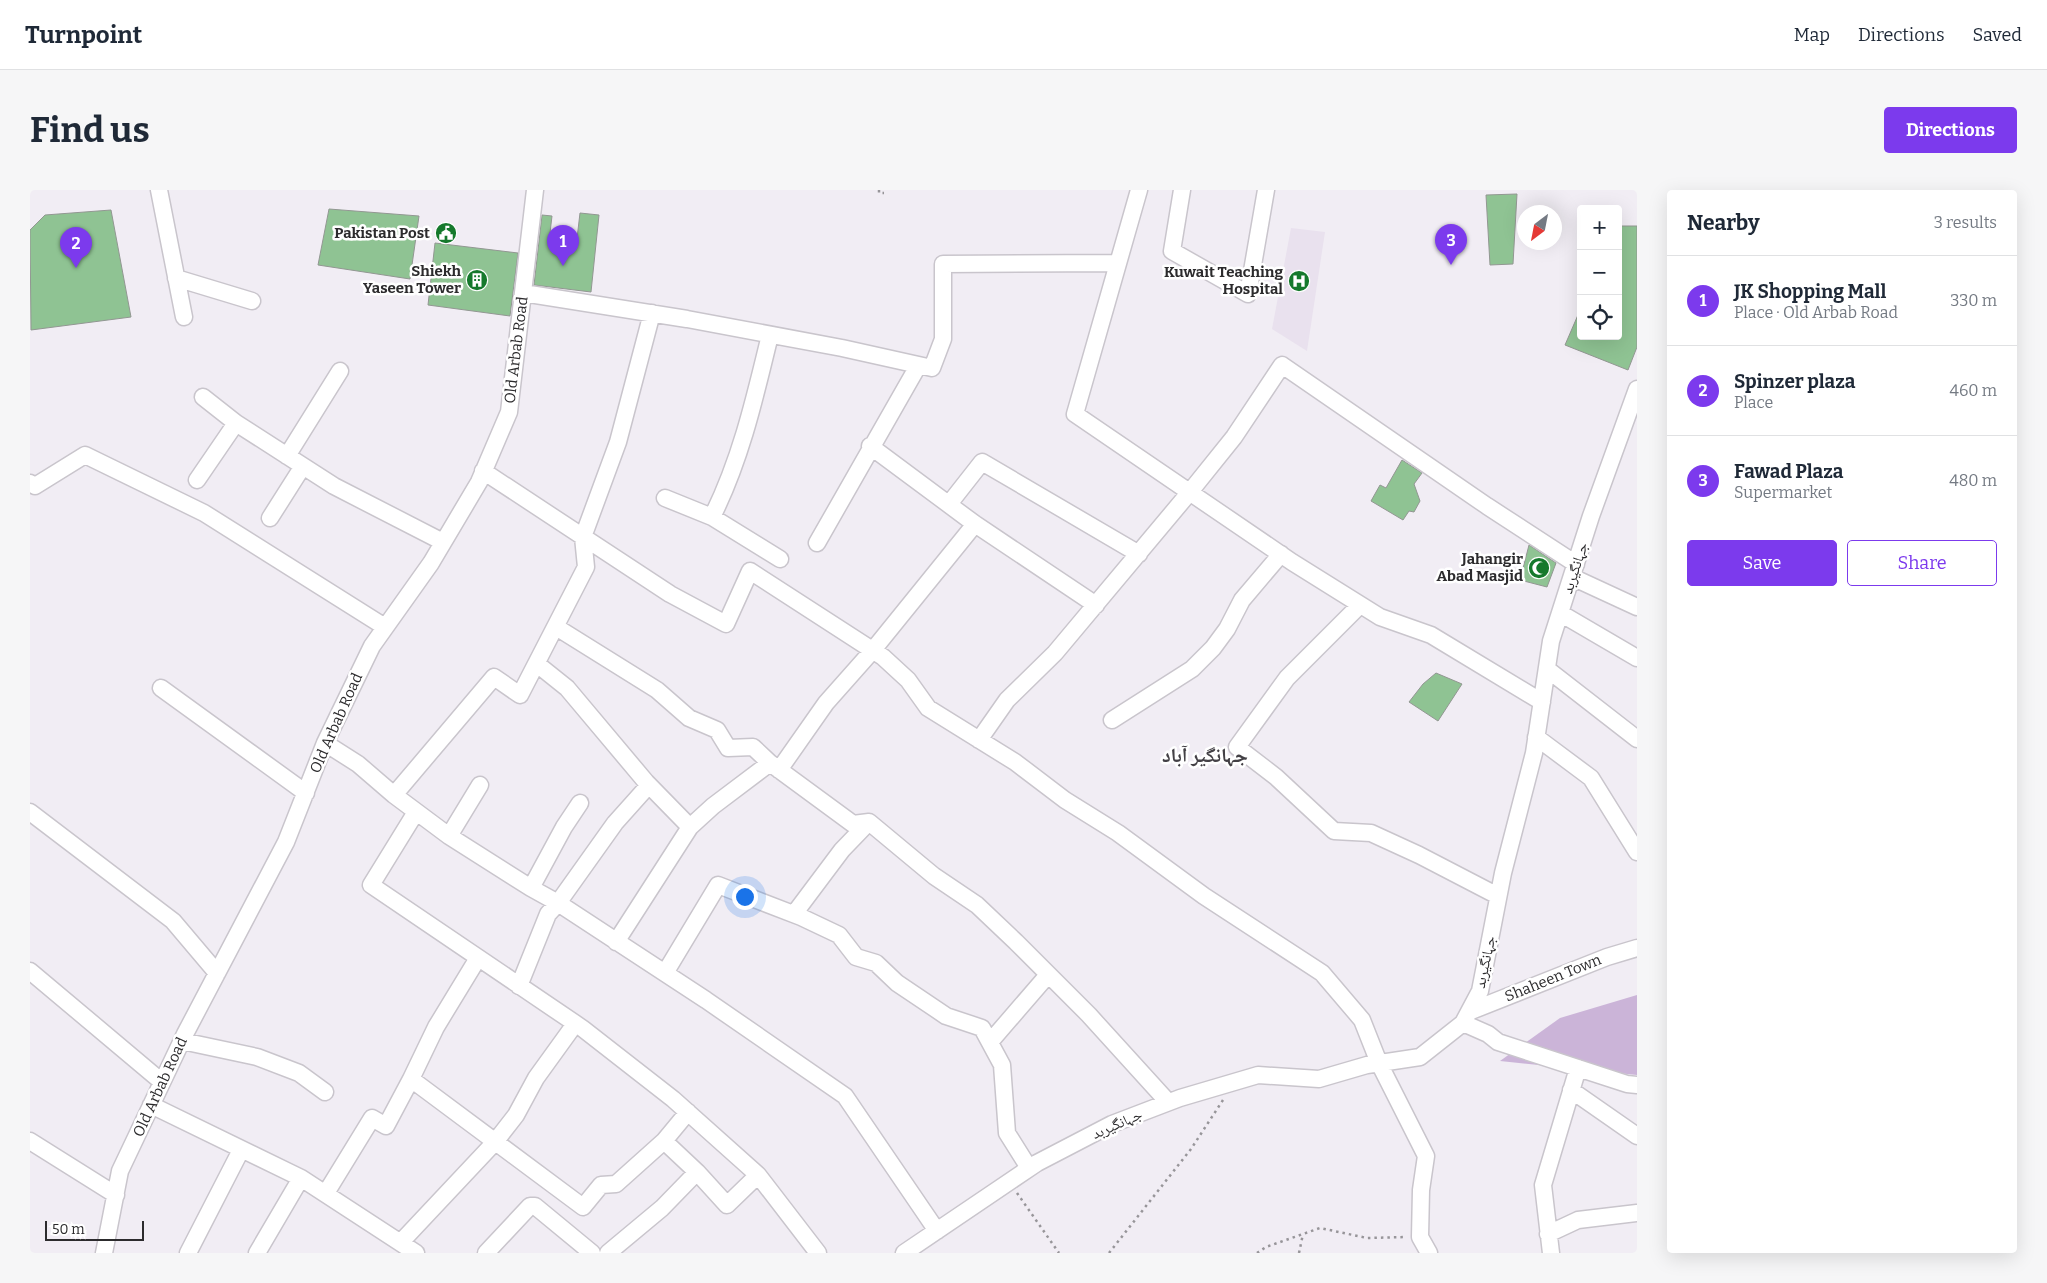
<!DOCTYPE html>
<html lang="en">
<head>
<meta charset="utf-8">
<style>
	body { margin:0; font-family:Bitter,"Noto Naskh Arabic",serif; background:#f6f6f7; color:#1f2937 }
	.controls { position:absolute; right:15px; top:15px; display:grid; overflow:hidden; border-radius:5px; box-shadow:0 5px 20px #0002 }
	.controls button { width:45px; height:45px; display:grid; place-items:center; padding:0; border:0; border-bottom:1px solid #e0e1e3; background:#fff; color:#1f2937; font:25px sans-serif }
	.compass { position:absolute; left:1487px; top:15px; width:45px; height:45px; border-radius:50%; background:#fff; box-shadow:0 5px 20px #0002; rotate:212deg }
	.scale { position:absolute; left:15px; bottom:12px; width:99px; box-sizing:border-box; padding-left:5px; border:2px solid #2c2b2d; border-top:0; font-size:14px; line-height:18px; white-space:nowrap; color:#2c2b2d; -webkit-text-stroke:4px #fff; paint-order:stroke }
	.you { position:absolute; left:714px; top:706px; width:18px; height:18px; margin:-12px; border:4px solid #fff; border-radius:50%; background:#1a73e8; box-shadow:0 0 0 8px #1a73e833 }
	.badge { display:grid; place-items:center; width:32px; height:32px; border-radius:50%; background:#7c3aed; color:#fff; font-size:16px; font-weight:700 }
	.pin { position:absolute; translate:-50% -41px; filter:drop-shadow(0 1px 2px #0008) }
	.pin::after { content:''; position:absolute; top:26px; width:18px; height:15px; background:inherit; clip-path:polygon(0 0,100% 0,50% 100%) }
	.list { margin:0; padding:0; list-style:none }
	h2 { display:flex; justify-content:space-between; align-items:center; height:65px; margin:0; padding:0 20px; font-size:21px }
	h2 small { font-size:16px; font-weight:400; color:#747a83 }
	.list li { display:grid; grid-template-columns:32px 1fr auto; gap:15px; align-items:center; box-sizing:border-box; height:90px; padding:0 20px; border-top:1px solid #e0e1e3 }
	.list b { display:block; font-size:19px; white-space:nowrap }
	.list p { margin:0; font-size:16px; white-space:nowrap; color:#747a83 }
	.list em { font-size:16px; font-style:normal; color:#747a83 }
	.actions { display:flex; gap:10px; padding:15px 20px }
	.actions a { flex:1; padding:11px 0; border:1px solid #7c3aed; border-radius:5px; text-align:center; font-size:18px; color:#7c3aed }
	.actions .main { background:#7c3aed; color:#fff }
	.icon { flex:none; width:28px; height:28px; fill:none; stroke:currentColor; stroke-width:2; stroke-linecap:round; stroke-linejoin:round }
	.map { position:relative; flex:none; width:1607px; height:1063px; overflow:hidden; border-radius:5px }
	header { display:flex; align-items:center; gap:30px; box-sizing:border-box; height:70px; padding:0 25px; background:#fff; border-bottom:1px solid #e0e1e3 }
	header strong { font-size:24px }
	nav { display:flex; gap:28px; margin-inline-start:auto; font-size:18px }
	.intro { display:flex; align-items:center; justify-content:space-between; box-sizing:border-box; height:120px; padding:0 30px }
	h1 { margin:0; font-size:35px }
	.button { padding:12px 22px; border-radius:5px; background:#7c3aed; color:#fff; font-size:18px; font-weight:700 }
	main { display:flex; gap:30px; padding:0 30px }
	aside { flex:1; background:#fff; border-radius:5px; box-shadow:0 5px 20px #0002 }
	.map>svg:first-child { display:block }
	.built { fill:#e9e1ee }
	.green { fill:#cbb4d8 }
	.building { fill:#8fc393; stroke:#929792 }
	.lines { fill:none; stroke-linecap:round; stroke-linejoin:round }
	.minor-casing { stroke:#c9c5cc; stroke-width:19 }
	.path { stroke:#979599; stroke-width:2.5; stroke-dasharray:2.5 4; stroke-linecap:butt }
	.minor { stroke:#fff; stroke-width:16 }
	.labels { text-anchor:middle; stroke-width:5; stroke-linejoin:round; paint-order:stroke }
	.poi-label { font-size:15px; font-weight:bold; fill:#2c2b2d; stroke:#fff; text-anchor:end }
	.street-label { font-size:15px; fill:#2c2b2d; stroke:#fff }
	.district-label { font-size:20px; font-weight:bold; fill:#434045; stroke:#fff }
</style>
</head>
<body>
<header>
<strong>Turnpoint</strong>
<nav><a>Map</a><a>Directions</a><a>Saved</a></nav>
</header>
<div class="intro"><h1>Find us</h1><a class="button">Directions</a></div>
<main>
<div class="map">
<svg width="1607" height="1063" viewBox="0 0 1607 1063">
	<rect width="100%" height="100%" fill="#f1edf4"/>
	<path class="built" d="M1261,38L1295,42L1277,161L1242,139Z"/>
	<path class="green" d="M1607,805V885L1470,871L1530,828Z"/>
	<path class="building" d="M1487,4L1483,74L1460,75L1456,5Z
		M299,19L389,26L380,89L288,75Z
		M81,20L101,127L1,140L0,40L15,25Z
		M550,23L569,25L561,102L504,95L512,25L522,26L520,43H526L525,54L546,57Z
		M1588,36H1607V157L1598,180L1535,155L1551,118V146H1588Z
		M405,53L488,63L480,126L398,115Z
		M1372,270L1392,283L1384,294L1390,311L1384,322L1379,321L1373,330L1341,311L1350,295L1356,298Z
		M1499,355L1526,373L1517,397L1490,390Z
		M1406,483L1432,494L1408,531L1379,512L1393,494Z"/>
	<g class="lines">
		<g class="minor-casing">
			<path id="minor" d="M129,0L154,127
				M1109,0L1045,224L1262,372L1350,427L1401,445L1512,512
				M1152,0L1142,61L1218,104L1236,0
				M146,88L222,111
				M493,103L657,129L812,158L902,178L913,149V74L1087,73
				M173,207L206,233L304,296L413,352
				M840,256L945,334L1066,415
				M257,266L310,181
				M453,281L640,404L696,434L720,381L853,467L878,490L898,518L985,572L1035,610L1088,643L1174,706L1292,783L1332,830L1349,873L1396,966L1391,1000L1390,1047L1399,1063
				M167,290L206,233
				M0,293L5,296L55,265L174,323L355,437
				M635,308L682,327L750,369
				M919,314L952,272L1109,364
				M682,327C711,269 725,207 740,145
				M240,328L273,276
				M787,353L888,176
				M1542,387L1607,417
				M1330,415L1257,488L1207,557L1246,587L1304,641L1341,643L1389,665L1468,706
				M1530,423L1607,468
				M526,437L627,500L659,528L687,540L698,558L723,557L740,573
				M507,474L537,498L616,592L660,637
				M1517,479L1607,549
				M131,498L276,603
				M1082,530L1162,479L1183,458L1197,439L1212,410L1251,364
				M1506,547L1561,588L1607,662
				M949,550L977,510L1025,463L1159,303L1204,247L1252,175L1457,316L1546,374
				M295,553L328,574L364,605L419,646L501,698L528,713L676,810L815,906L907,1041
				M749,580L796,513L843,460L945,334
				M364,605L464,487L490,505L556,377L553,347L588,252L622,123
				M0,622L143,731L187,783
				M386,622L341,695L552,838L643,909L728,985L788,1063
				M419,646L450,595
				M501,698L534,637L550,613
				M764,724L812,660L839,632
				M586,752L660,637L683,616L740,573L823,634L839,632L904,686L947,715L986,752L1059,825L1138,912
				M0,781L132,892
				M635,783L688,695L771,727L809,745L826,767L846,773L867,793L916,826L952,838L972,875L977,943L999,978
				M489,796L518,724L528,713L585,633L619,595
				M1441,821L1577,767L1607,758
				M1433,833L1458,844L1468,852L1597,894L1607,895
				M152,851L227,867L269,883L295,902
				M960,852L1017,786
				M381,889L406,837L448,768
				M1541,900L1607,946
				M121,915L271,988L386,1063
				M658,922L634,951L667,982L697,1015L728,985
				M0,951L86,1005
				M296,1003L342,928L356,936L381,889L553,1017L571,995L586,994L634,951
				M1518,1044L1548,1030L1607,1023
				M371,1052L465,952L486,925L506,888L545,834
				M74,1063L90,981L155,844L256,652L295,553L342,456L401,373L449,292L479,222L505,0
				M158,1063L211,960
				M227,1063L271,988
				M456,1063L500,1016H505L562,1063
				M578,1063L632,1018L667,982
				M874,1063L1007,973L1082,934L1150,908L1228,885L1289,889L1337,875L1390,867L1433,833L1450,801L1473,683L1504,563L1521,451L1561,326L1607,199
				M1521,1063L1513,995L1548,878"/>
		</g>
		<path class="path" d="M849,0V3H854
			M987,1003L1029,1063
			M1079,1063L1161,959L1193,910
			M1227,1063L1236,1057L1290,1038L1337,1048L1376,1047
			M1269,1063L1273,1044"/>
		<use href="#minor" class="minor"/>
	</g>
	<defs>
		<g id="civic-disc" transform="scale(1.125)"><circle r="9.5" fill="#15792c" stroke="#fff"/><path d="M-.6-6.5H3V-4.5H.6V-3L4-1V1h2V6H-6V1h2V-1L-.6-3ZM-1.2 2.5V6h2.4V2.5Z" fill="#fff"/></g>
		<g id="building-disc" transform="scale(1.125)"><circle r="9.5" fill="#15792c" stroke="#fff"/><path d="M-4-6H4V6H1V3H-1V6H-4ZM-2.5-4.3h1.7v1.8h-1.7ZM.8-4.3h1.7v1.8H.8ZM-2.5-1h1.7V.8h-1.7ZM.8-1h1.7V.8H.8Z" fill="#fff"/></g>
		<g id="hospital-disc" transform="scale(1.125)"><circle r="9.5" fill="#15792c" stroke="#fff"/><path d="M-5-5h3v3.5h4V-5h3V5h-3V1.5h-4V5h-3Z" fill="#fff"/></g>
		<g id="mosque-disc" transform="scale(1.125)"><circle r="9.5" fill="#15792c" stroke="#fff"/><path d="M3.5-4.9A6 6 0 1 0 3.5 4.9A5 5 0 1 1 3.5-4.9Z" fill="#fff"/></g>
	</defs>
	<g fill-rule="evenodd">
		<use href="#civic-disc" x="416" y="43"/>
		<use href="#building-disc" x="447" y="90"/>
		<use href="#hospital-disc" x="1269" y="91"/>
		<use href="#mosque-disc" x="1509" y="378"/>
	</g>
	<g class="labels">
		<g class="poi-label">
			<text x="400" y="48">Pakistan Post</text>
			<text x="431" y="86">Shiekh<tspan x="431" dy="17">Yaseen Tower</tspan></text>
			<text x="1253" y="87">Kuwait Teaching<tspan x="1253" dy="17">Hospital</tspan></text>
			<text x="1493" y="374">Jahangir<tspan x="1493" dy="17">Abad Masjid</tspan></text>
		</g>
		<g class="street-label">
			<text transform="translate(486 160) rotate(-83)" y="5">Old Arbab Road</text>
			<text transform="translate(1545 378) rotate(-72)" y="5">جہانگیربد</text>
			<text transform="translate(306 533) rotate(-66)" y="5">Old Arbab Road</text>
			<text transform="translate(1455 772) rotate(-78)" y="5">جہانگیربد</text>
			<text transform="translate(1523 788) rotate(-22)" y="5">Shaheen Town</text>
			<text transform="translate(130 897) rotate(-65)" y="5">Old Arbab Road</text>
			<text transform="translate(1087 934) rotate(-24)" y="5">جہانگیربد</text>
		</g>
		<g class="district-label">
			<text x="1175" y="572">جہانگیر آباد</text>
		</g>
	</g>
</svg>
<div class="controls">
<button>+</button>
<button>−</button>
<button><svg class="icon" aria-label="locate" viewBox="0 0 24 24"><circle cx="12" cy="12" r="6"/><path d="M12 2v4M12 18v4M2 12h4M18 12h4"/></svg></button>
</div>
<svg class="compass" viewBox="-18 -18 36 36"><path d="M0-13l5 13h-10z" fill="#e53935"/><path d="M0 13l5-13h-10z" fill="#747a83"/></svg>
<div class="scale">50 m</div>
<div class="you"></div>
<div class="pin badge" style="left:533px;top:76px">1</div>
<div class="pin badge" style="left:46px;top:78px">2</div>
<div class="pin badge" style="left:1421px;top:75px">3</div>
</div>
<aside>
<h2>Nearby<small>3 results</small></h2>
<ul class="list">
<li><span class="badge">1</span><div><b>JK Shopping Mall</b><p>Place · Old Arbab Road</p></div><em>330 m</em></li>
<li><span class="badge">2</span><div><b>Spinzer plaza</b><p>Place</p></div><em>460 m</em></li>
<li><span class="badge">3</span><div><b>Fawad Plaza</b><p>Supermarket</p></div><em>480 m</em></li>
</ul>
<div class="actions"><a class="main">Save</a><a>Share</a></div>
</aside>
</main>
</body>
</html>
